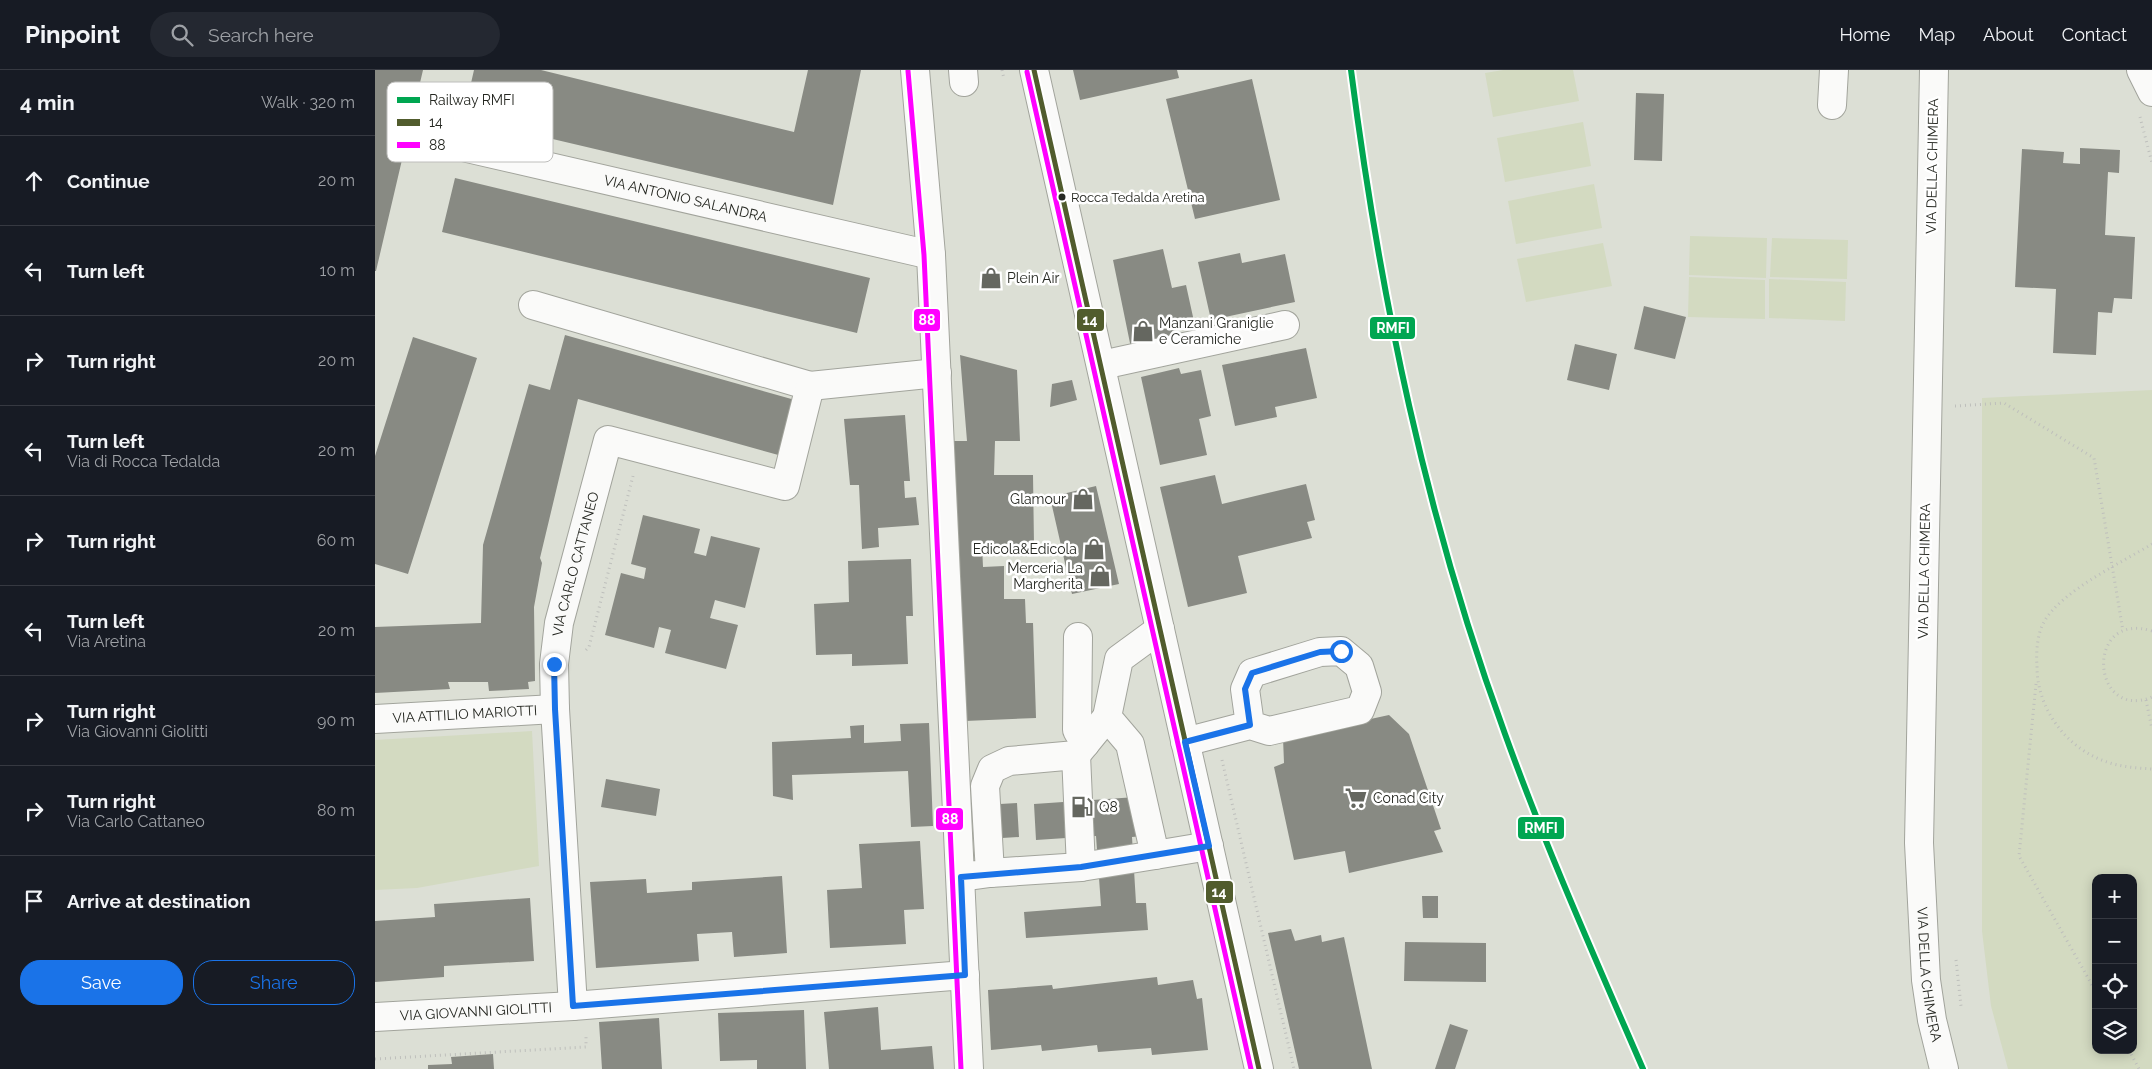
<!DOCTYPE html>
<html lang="en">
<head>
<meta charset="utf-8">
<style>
	body { margin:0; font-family:Raleway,sans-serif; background:#242831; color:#f1f3f6 }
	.controls { position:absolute; right:15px; bottom:15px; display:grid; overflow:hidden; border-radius:10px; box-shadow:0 2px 12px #0003 }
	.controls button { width:45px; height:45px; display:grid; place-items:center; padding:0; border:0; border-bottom:1px solid #363941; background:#171b24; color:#f1f3f6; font:25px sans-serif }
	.stop { position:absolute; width:15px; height:15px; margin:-11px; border:4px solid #1a73e8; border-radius:50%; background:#fff }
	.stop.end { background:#1a73e8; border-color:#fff; box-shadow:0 1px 5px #0008 }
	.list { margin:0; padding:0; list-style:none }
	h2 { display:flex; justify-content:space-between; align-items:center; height:65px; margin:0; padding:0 20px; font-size:21px }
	h2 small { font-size:16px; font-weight:400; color:#9ea1a6 }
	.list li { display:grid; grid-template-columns:32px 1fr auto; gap:15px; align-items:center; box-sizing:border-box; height:90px; padding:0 20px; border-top:1px solid #363941 }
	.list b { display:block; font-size:19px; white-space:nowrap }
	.list p { margin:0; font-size:16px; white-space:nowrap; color:#9ea1a6 }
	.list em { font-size:16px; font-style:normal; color:#9ea1a6 }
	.actions { display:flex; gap:10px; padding:15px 20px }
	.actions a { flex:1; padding:11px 0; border:1px solid #1a73e8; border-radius:20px; text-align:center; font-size:18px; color:#1a73e8 }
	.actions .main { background:#1a73e8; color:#fff }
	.icon { flex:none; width:28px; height:28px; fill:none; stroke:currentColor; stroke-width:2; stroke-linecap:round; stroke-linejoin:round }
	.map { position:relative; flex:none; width:1777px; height:999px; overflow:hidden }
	header { display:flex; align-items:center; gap:30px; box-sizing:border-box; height:70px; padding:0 25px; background:#171b24; border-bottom:1px solid #363941 }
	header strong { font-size:24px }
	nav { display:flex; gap:28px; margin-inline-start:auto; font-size:18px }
	.search { width:350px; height:45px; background:#242831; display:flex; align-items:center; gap:12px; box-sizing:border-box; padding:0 18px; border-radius:28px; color:#9ea1a6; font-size:19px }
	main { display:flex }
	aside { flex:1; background:#171b24 }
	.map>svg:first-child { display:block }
	.green { fill:#d3dac1; fill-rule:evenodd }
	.building { fill:#888a83 }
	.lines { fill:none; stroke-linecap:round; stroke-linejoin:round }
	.minor-casing { stroke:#a2a49c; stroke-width:30 }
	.path { stroke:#bebfbc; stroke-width:3; stroke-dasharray:1 4; stroke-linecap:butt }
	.minor { stroke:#fafaf9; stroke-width:28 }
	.bus-1-casing { stroke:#fff; stroke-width:9 }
	.bus-2-casing { stroke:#fff; stroke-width:9 }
	.bus-1 { stroke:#515c2d; stroke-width:5 }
	.bus-2 { stroke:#f0f; stroke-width:5 }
	.rail-1-casing { stroke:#fff; stroke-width:10 }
	.rail-1 { stroke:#00a651; stroke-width:6 }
	.route { stroke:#1a73e8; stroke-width:6 }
	.bus-dot { fill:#252721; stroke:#fff; stroke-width:2 }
	.labels { text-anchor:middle; stroke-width:5; stroke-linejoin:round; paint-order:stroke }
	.bus-label { font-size:13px; fill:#252721; stroke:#fff; text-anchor:start }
	.street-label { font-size:14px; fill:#252721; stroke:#fff }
	.poi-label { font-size:14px; fill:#252721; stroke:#fff; text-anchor:start }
	.key { fill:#fff; stroke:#bebebc; stroke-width:1 }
	.key-label { font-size:14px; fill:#252721 }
	.line-badge { stroke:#fff; stroke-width:2 }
	.badge-label { font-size:14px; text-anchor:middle; font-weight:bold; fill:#fff }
</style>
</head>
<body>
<header>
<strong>Pinpoint</strong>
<div class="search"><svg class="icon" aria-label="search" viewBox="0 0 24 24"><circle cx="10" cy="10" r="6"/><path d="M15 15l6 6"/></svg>Search here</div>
<nav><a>Home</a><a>Map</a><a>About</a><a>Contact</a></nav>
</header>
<main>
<aside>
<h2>4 min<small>Walk · 320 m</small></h2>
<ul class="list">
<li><svg class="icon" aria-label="ahead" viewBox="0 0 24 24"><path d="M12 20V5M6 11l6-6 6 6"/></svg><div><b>Continue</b></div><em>20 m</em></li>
<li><svg class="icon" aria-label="left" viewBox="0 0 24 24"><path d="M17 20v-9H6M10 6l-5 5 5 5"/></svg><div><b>Turn left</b></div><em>10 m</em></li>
<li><svg class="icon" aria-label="right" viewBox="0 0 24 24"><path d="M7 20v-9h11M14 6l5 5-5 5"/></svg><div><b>Turn right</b></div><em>20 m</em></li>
<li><svg class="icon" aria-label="left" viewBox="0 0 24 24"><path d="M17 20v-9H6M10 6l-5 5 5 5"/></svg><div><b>Turn left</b><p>Via di Rocca Tedalda</p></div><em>20 m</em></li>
<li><svg class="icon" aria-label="right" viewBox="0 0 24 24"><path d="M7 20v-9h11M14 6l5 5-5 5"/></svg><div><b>Turn right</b></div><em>60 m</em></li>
<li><svg class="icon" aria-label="left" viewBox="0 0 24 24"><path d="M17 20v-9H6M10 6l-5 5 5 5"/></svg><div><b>Turn left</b><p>Via Aretina</p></div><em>20 m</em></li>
<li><svg class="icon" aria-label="right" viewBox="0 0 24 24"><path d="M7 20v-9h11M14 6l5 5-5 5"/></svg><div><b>Turn right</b><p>Via Giovanni Giolitti</p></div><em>90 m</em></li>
<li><svg class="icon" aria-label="right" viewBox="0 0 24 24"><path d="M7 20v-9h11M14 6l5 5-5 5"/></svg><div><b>Turn right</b><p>Via Carlo Cattaneo</p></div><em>80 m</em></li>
<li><svg class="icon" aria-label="arrive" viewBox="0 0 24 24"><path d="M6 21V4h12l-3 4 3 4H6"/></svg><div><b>Arrive at destination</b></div></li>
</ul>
<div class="actions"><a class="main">Save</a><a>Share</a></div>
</aside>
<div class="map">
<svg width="1777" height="999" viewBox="0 0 1777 999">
	<rect width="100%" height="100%" fill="#dcdfd5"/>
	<path class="green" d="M1128,0H1198L1204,31L1118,47L1110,3Z
		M1208,52L1216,96L1130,112L1122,68Z
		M1219,114L1227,158L1141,174L1133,131Z
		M1315,166L1392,168L1391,208L1314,205Z
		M1397,168L1473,170L1472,209L1395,207Z
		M1228,173L1237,216L1151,232L1142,189Z
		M1314,207L1390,210V249L1313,247Z
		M1394,209L1471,212L1470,251L1394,248Z
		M1777,320V999H1633L1616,936L1607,861V328ZM1721,808H1758V980H1721Z
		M157,661L164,796L42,818L0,820V670Z"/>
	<path class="building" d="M0,0H48L1,201H0Z
		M99,0H166L419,62L433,0H486L458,135L88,48Z
		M698,0H802L804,8L705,30Z
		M877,9L905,130L820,149L791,29Z
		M1261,23L1289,24L1287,91L1259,90Z
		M1705,78L1745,80L1744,103L1733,102L1730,165L1760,167L1757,229L1739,228L1737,243L1723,242L1721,285L1678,283L1681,219L1640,217L1647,79L1689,82L1688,93L1705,94Z
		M80,108L495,208L482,263L67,162Z
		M788,179L797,218L811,215L820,256L797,261L799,269L756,278L738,190Z
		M865,183L867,193L910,184L920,232L836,250L823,192Z
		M1269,236L1311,247L1300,289L1259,279Z
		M190,265L420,330L407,386L203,329L165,488L167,493L159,537L160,611L153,612L154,619L114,621L113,612H73L75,619L0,623V557L106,553L108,475L154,314L175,320Z
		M38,267L102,288L33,504L0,494V386Z
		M1200,274L1242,284L1234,320L1192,310Z
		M931,278L942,328L900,337L902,347L860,356L847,295Z
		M585,285L642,300L645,371H620L619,405H658L659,475H607L608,497L629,496V529H650L651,553H658L661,648L590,651L579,371H592Z
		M804,298L806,304L826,300L836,346L824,349L832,385L785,395L766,307Z
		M697,310L702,330L675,337L677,314Z
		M530,345L535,411H529L530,428L541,427L544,455L503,458L504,477L487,479L484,415H475L469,349Z
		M840,405L847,434L931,414L940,450L932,452L937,468L863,486L872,523L813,537L785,417Z
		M721,416L744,514L697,524L675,427Z
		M268,445L325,459L319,483L331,486L336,466L385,478L370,538L340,530L335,548L363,555L351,599L290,583L296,560L284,557L279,578L230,565L246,503L269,509L271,498L256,494Z
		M536,489L538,546H531L533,594L477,596V584L441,585L439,534L474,532L473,491Z
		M1014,645L1034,664L1066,759L1059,761L1068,782L974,803L970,781L919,790L899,697L909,693L908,668Z
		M554,653L558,756L536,757L533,701L417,705L418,730L398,726L397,672L476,668L475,656L489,655V673L526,671L525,654Z
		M231,709L285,719L281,746L226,737Z
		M776,726L779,765L757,767L761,833H771L773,860L651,868L649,842L726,836L721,766L661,770L659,734Z
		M642,733L644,767L627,768L625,734Z
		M545,771L549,839L529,840L531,874L455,878L452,820L487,818L484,774Z
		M407,806L412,883L359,887L357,862L322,864L324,891L221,898L215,812L271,809L272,823L317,820V812Z
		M1047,826H1063V848H1048Z
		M155,828L159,891L69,896V907L0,912V851L60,847L59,834Z
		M916,859L920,871L946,865L947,872L969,867L997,999H924L893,863Z
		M1030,872L1111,873V912L1029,911Z
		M782,907L783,915L818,910L822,929L827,928L833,980L777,985L776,978L723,982L722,975L667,981L666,975L616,980L613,920L677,915L678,919Z
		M503,937L506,980L557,976L559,999H454L449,942Z
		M429,940L431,999H382V990L345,991L343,943Z
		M284,948L287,999H227L224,952Z
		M1075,954L1093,960L1080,999H1060Z
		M118,984L119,999H53V995L77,994L76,987Z"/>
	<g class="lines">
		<g class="minor-casing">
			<g id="minor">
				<path d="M540,0L556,185L594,999"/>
				<path d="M588,0L589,12"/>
				<path d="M659,0L884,999"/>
				<path id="s1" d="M1559,0L1544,773L1551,910L1557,950L1569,999"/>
				<path d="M1766,0L1777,22"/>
				<path d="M1457,35L1459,0"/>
				<path id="s2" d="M66,72L556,185"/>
				<path d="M158,235L435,316"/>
				<path d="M727,295L910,255"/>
				<path d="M785,559L744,589L732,647L755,674L780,785L834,776"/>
				<path d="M703,567L702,660L710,674"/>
				<path id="s3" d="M0,649L180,639"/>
				<path d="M810,672L875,655L894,661L985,640L992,622L984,596L966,581L945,582L877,603L870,619L875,655"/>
				<path d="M706,797L780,785"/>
				<path d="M615,803L706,797L701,685"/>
				<path d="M586,807L615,803L610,716L617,699L634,691L701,685L732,647"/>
				<path id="s4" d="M198,936L180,639L179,594L184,553L233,370L410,416L435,316L562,303"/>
				<path id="s5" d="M0,947L198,936L590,905"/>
			</g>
		</g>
		<path class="path" d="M627,0L629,9
			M1765,47L1777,93
			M1580,336L1629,333L1719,388L1748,561
			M1777,474C1746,493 1686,521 1669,552C1662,564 1661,583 1662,597C1662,639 1692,679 1732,692C1746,697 1762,698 1777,699
			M1777,561C1709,540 1716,652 1777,627
			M211,580L214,577L258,406
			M1661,614L1644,786L1721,922
			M1771,630L1777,659
			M847,690L919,999
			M1581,890L1586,936
			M1754,980L1764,999
			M0,989L211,977V964"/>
		<use href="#minor" class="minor"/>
		<g class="bus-1-casing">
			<path id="bus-1" d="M659,0L884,999"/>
		</g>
		<g class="bus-2-casing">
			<path id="bus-2" d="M533,1L549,185L586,999
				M652,2L876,999"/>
		</g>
		<use href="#bus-1" class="bus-1"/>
		<use href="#bus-2" class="bus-2"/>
		<g class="rail-1-casing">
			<path id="rail-1" d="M976,0C1005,226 1051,449 1130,664C1171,778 1220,888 1268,999"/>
		</g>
		<use href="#rail-1" class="rail-1"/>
	</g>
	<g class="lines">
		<path class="route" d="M179,594L180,639L198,936L590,905L586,807L706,797L834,776L810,672L875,655L870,619L877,603L945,582L966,581"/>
	</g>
	<defs>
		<g id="shop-bare" transform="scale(1.725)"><path d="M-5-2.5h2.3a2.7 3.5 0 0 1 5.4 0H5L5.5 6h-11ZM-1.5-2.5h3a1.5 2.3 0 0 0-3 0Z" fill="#656760" stroke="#fff" stroke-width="2.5" paint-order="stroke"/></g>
		<g id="supermarket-bare" transform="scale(1.725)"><path d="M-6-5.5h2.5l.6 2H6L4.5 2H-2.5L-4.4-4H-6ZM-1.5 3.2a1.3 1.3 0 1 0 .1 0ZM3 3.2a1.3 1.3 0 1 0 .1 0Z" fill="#656760" stroke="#fff" stroke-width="2.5" paint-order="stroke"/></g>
		<g id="fuel-bare" transform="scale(1.725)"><path d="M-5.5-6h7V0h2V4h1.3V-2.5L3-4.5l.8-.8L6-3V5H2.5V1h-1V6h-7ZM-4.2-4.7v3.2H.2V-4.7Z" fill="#656760" stroke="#fff" stroke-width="2.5" paint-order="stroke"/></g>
	</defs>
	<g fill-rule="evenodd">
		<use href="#shop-bare" x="616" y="208"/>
		<use href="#shop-bare" x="768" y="261"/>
		<use href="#shop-bare" x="708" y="429"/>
		<use href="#shop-bare" x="719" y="479"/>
		<use href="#shop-bare" x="725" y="506"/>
		<use href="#supermarket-bare" x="981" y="728"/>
		<use href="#fuel-bare" x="707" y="737"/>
	</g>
	<circle class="bus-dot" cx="687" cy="127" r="4.5"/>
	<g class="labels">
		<g class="bus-label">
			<text x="696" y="132">Rocca Tedalda Aretina</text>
		</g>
		<g class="street-label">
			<text transform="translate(1557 96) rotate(-89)" y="5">VIA DELLA CHIMERA</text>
			<text dy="5" stroke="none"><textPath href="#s2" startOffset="251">VIA ANTONIO SALANDRA</textPath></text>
			<text dy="5" stroke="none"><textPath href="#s4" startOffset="445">VIA CARLO CATTANEO</textPath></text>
			<text transform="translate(1549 501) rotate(-89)" y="5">VIA DELLA CHIMERA</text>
			<text dy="5" stroke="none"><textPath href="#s3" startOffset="90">VIA ATTILIO MARIOTTI</textPath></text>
			<text dy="5" stroke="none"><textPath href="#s1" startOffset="905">VIA DELLA CHIMERA</textPath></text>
			<text dy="5" stroke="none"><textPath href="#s5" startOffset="101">VIA GIOVANNI GIOLITTI</textPath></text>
		</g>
		<g class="poi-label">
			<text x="632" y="213">Plein Air</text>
			<text x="784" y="258">Manzani Graniglie<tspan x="784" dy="16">e Ceramiche</tspan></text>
			<text x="691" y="434" text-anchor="end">Glamour</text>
			<text x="702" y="484" text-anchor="end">Edicola&amp;Edicola</text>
			<text x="708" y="503" text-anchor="end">Merceria La<tspan x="708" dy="16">Margherita</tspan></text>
			<text x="998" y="733">Conad City</text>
			<text x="724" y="742">Q8</text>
		</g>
	</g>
	<rect x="12" y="12" width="166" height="80" rx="8" class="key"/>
	<rect x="22" y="27" width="23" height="6" fill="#00a651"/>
	<rect x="22" y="49" width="23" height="7" fill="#515c2d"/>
	<rect x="22" y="72" width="23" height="6" fill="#f0f"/>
	<g class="key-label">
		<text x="54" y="35">Railway RMFI</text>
		<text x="54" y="57">14</text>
		<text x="54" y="80">88</text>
	</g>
	<g class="line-badge">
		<rect x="701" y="238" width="29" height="24" rx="5" fill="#515c2d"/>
		<rect x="538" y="238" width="28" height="24" rx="5" fill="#f0f"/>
		<rect x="994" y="246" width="47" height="24" rx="5" fill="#00a651"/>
		<rect x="560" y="737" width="29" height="24" rx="5" fill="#f0f"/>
		<rect x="1142" y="746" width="48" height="24" rx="5" fill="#00a651"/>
		<rect x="830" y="810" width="29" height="24" rx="5" fill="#515c2d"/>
	</g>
	<g class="badge-label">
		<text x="715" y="255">14</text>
		<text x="552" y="255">88</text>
		<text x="1018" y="263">RMFI</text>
		<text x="575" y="754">88</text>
		<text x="1166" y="763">RMFI</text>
		<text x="844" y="827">14</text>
	</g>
</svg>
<div class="controls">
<button>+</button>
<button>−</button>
<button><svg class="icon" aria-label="locate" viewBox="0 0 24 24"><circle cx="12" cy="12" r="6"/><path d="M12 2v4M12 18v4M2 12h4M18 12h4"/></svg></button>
<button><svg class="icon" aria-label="layers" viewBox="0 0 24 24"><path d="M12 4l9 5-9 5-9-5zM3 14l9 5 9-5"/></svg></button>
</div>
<div class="stop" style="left:966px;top:581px"></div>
<div class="stop end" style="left:179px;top:594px"></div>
</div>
</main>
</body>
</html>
